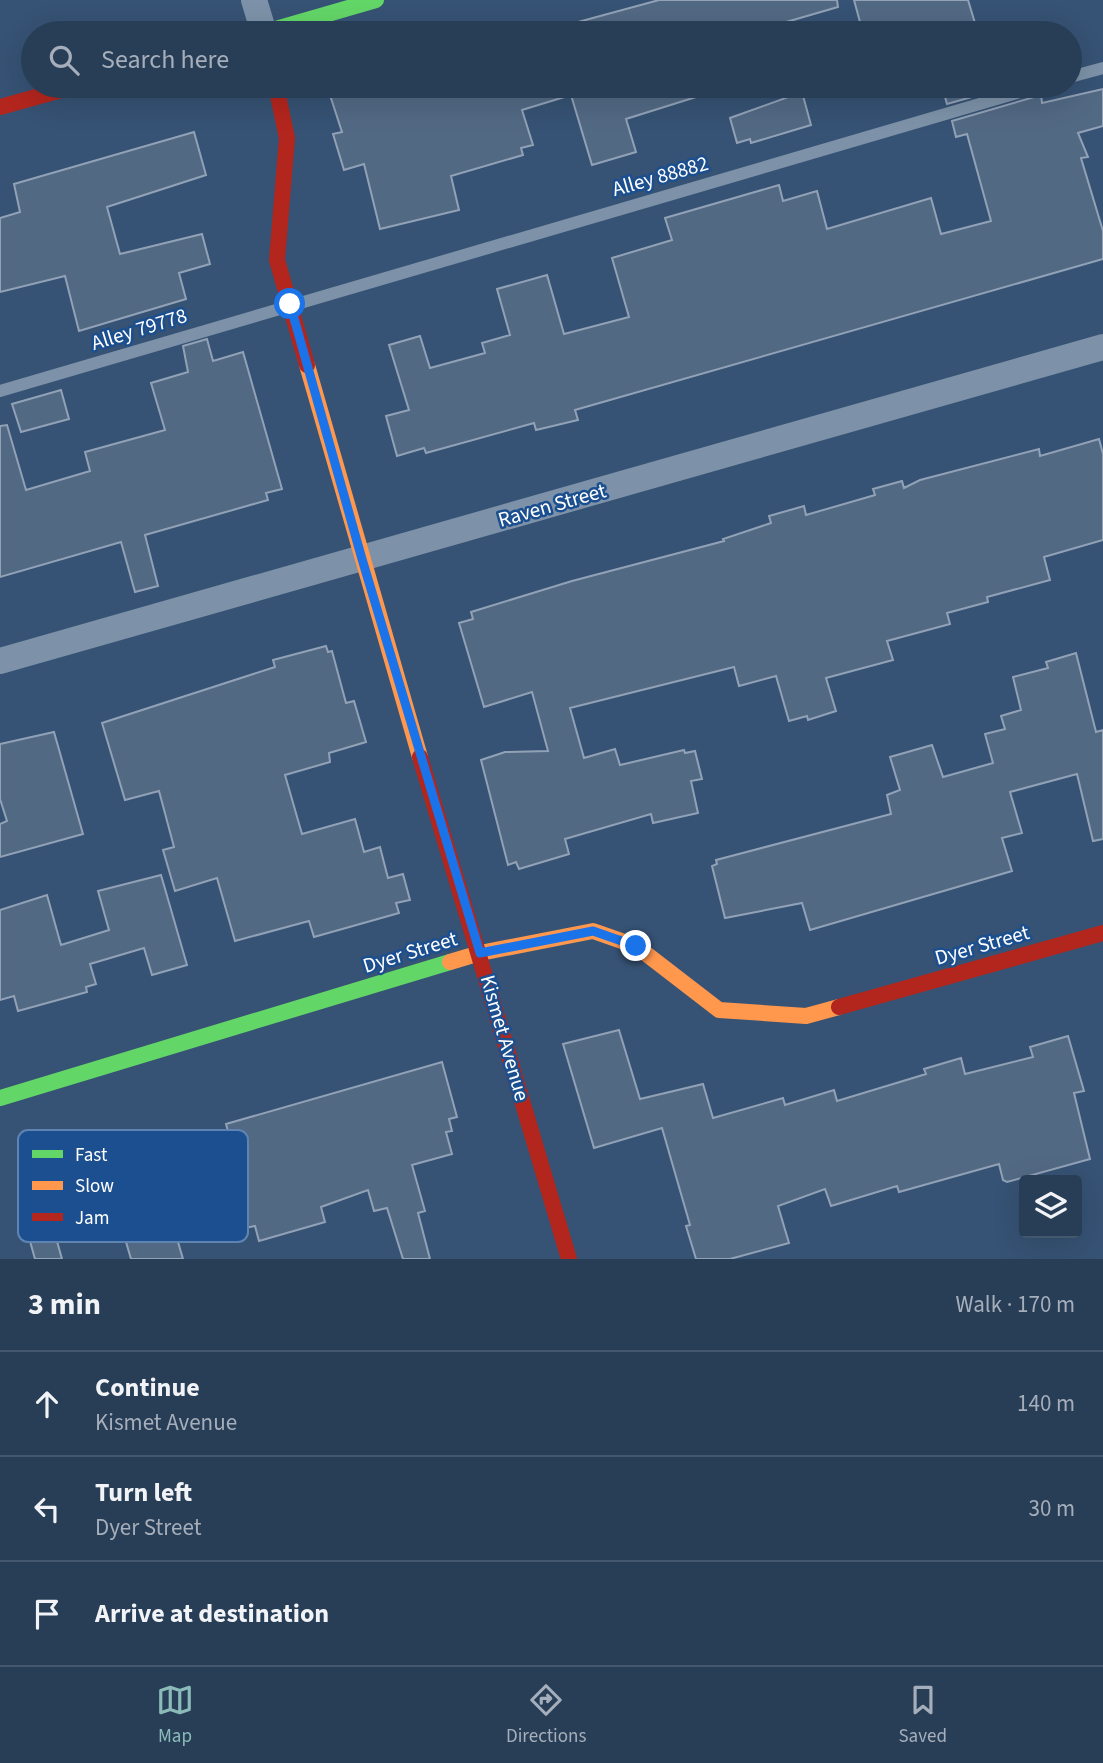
<!DOCTYPE html>
<html lang="en">
<head>
<meta charset="utf-8">
<style>
	body { margin:0; font-family:"Source Sans 3",sans-serif; background:#30455d; color:#f1f3f6 }
	.controls { position:absolute; right:21px; bottom:21px; display:grid; overflow:hidden; border-radius:7px; box-shadow:0 7px 28px #0002 }
	.controls button { width:63px; height:63px; display:grid; place-items:center; padding:0; border:0; border-bottom:2px solid #44576d; background:#283e57; color:#f1f3f6; font:35px sans-serif }
	.stop { position:absolute; width:21px; height:21px; margin:-16px; border:5px solid #1a73e8; border-radius:50%; background:#fff }
	.stop.end { background:#1a73e8; border-color:#fff; box-shadow:0 2px 7px #0008 }
	.list { margin:0; padding:0; list-style:none }
	h2 { display:flex; justify-content:space-between; align-items:center; height:91px; margin:0; padding:0 28px; font-size:30px }
	h2 small { font-size:23px; font-weight:400; color:#a5aeba }
	.list li { display:grid; grid-template-columns:46px 1fr auto; gap:21px; align-items:center; box-sizing:border-box; height:105px; padding:0 28px; border-top:2px solid #44576d }
	.list b { display:block; font-size:26px; white-space:nowrap }
	.list p { margin:0; font-size:23px; white-space:nowrap; color:#a5aeba }
	.list em { font-size:23px; font-style:normal; color:#a5aeba }
	.icon { flex:none; width:38px; height:38px; fill:none; stroke:currentColor; stroke-width:2; stroke-linecap:round; stroke-linejoin:round }
	.map { position:relative; flex:none; width:1103px; height:1259px; overflow:hidden }
	.search { position:absolute; background:#283e57; box-shadow:0 7px 28px #0002; left:21px; right:21px; top:21px; height:77px; display:flex; align-items:center; gap:18px; box-sizing:border-box; padding:0 24px; border-radius:38px; color:#a5aeba; font-size:26px }
	.sheet { height:406px; background:#283e57 }
	nav { display:flex; justify-content:space-around; align-items:center; box-sizing:border-box; height:98px; border-top:2px solid #44576d; background:#283e57; font-size:19px; color:#a5aeba }
	nav a { display:grid; justify-items:center; gap:4px }
	nav .on { color:#8bbbb9 }
	.map>svg:first-child { display:block }
	.building { fill:#526984; stroke:#92a2b6; stroke-width:2 }
	.lines { fill:none; stroke-linecap:round; stroke-linejoin:round }
	.lane { stroke:#7d92a8; stroke-width:12 }
	.street { stroke:#7d92a8; stroke-width:26 }
	.fast { stroke:#63d668; stroke-width:16 }
	.slow { stroke:#ff974d; stroke-width:16 }
	.jam { stroke:#b3261e; stroke-width:16 }
	.route { stroke:#1a73e8; stroke-width:9 }
	.labels { text-anchor:middle; stroke-width:5; stroke-linejoin:round; paint-order:stroke }
	.street-label { font-size:21px; fill:#fff; stroke:#1b4f8f }
	.key { fill:#1b4f8f; stroke:#5f84b1; stroke-width:2 }
	.key-label { font-size:19px; fill:#fff }
</style>
</head>
<body>
<div class="map">
<svg width="1103" height="1259" viewBox="0 0 1103 1259">
	<rect width="100%" height="100%" fill="#365274"/>
	<path class="building" d="M659,0H837L838,7L776,25L779,33H568L567,25Z
		M854,0H968L975,23L945,33H863Z
		M354,86H711L712,92L626,119L636,152L592,165L571,95L522,110L533,145L521,148L523,155L451,176L459,210L380,229L364,164L344,170L333,134L342,132L329,92Z
		M942,86H1011L947,104Z
		M1103,89V126L1078,133L1088,157L1081,158L1103,231V259L575,410L578,420L536,430L534,423L426,453L424,448L397,456L386,416L409,410L389,345L420,336L430,368L485,353L482,343L510,335L497,289L547,275L564,334L629,317L612,258L672,240L665,218L779,185L783,201L817,191L827,229L931,198L941,234L991,221L967,134L956,137L952,121L1041,95L1042,103Z
		M802,92L811,125L751,143L750,139L737,143L730,118Z
		M194,132L206,175L107,207L120,254L202,234L210,264L179,273L186,299L79,331L65,276L0,292V218L20,212L14,184Z
		M207,339L213,361L243,352L282,489L266,493L268,500L145,535L158,586L135,592L121,542L0,577V426L7,425L26,490L90,471L85,452L165,430L151,383L188,372L183,346Z
		M61,390L69,419L21,432L12,404Z
		M1099,439L1103,454V540L1044,557L1050,580L987,597L988,602L947,613L950,624L887,641L893,660L826,678L836,711L808,720L807,716L789,721L776,676L739,686L734,667L570,708L584,758L615,749L620,765L684,750L685,753L695,751L702,779L691,781L698,813L653,823L651,814L565,839L569,854L519,869L516,862L508,865L481,760L505,752L548,751L532,692L484,707L459,623L473,619L471,612L572,581L724,541L723,539L771,523L769,516L804,506L806,515L875,495L873,489L902,481L904,488L920,480L1039,449L1040,456Z
		M326,646L328,652L332,651L346,703L354,701L366,742L329,753L330,762L285,775L302,834L355,819L364,852L380,847L388,878L403,874L410,900L396,903L399,913L314,937L309,921L235,941L217,878L175,891L163,850L174,847L159,791L125,800L102,723L275,667L273,660Z
		M1076,653L1096,732L1103,730V839L1093,841L1077,774L1010,792L1022,833L1002,838L1012,871L810,930L802,903L725,918L712,866L717,864L716,860L891,814L887,795L900,790L890,757L932,745L943,777L993,763L985,734L1005,729L1001,716L1021,710L1013,677L1048,668L1046,662Z
		M54,732L83,834L0,857V824L7,821L0,799V744Z
		M161,875L187,965L152,975L144,948L90,964L96,984L86,987L87,992L18,1011L14,996L0,1000V910L47,895L61,945L109,930L98,891Z
		M619,1030L640,1099L703,1084L713,1118L783,1098L785,1105L834,1090L837,1101L926,1074L924,1069L961,1058L965,1074L1033,1057L1030,1047L1068,1036L1084,1091L1074,1093L1090,1159L1007,1182L1003,1180L999,1164L899,1192L897,1186L831,1206L825,1189L778,1206L789,1243L730,1259H696L686,1226L690,1225L662,1128L594,1148L563,1044Z
		M442,1062L457,1117L449,1119L452,1131L446,1132L452,1154L412,1165L425,1211L418,1213L430,1259H403L387,1208L374,1211L368,1190L321,1207L325,1222L259,1241L255,1226L245,1228L237,1199L171,1218L183,1259H131L102,1160L178,1138L183,1156L231,1142L226,1124Z
		M53,1227L62,1259H35L28,1234Z"/>
	<g class="lines">
		<path class="lane" d="M1070,77L1103,68
			M0,391L1041,86"/>
		<path class="street" d="M254,0L264,33
			M0,661L1103,347"/>
		<path class="fast" d="M262,33L376,0
			M0,1098L450,962"/>
		<path class="slow" d="M307,365L420,757
			M450,962L480,953L593,931L636,946L719,1010L806,1016L839,1007"/>
		<path class="jam" d="M276,86L287,138L277,260L307,365
			M0,107L76,86
			M420,757L569,1259
			M839,1007L1103,933"/>
	</g>
	<g class="lines">
		<path class="route" d="M290,304L362,559L480,953L593,931L636,946"/>
	</g>
	<g class="labels">
		<g class="street-label">
			<text transform="translate(660 176) rotate(-16)" y="7">Alley 88882</text>
			<text transform="translate(139 329) rotate(-17)" y="7">Alley 79778</text>
			<text transform="translate(552 505) rotate(-16)" y="7">Raven Street</text>
			<text transform="translate(982 945) rotate(-16)" y="7">Dyer Street</text>
			<text transform="translate(410 952) rotate(-17)" y="7">Dyer Street</text>
			<text transform="translate(505 1038) rotate(74)" y="7">Kismet Avenue</text>
		</g>
	</g>
	<rect x="18" y="1130" width="230" height="112" rx="10" class="key"/>
	<rect x="32" y="1150" width="31" height="8" fill="#63d668"/>
	<rect x="32" y="1181" width="31" height="9" fill="#ff974d"/>
	<rect x="32" y="1213" width="31" height="8" fill="#b3261e"/>
	<g class="key-label">
		<text x="75" y="1161">Fast</text>
		<text x="75" y="1192">Slow</text>
		<text x="75" y="1224">Jam</text>
	</g>
</svg>
<div class="controls">
<button><svg class="icon" aria-label="layers" viewBox="0 0 24 24"><path d="M12 4l9 5-9 5-9-5zM3 14l9 5 9-5"/></svg></button>
</div>
<div class="stop" style="left:290px;top:304px"></div>
<div class="stop end" style="left:636px;top:946px"></div>
<div class="search"><svg class="icon" aria-label="search" viewBox="0 0 24 24"><circle cx="10" cy="10" r="6"/><path d="M15 15l6 6"/></svg>Search here</div>
</div>
<section class="sheet">
<h2>3 min<small>Walk · 170 m</small></h2>
<ul class="list">
<li><svg class="icon" aria-label="ahead" viewBox="0 0 24 24"><path d="M12 20V5M6 11l6-6 6 6"/></svg><div><b>Continue</b><p>Kismet Avenue</p></div><em>140 m</em></li>
<li><svg class="icon" aria-label="left" viewBox="0 0 24 24"><path d="M17 20v-9H6M10 6l-5 5 5 5"/></svg><div><b>Turn left</b><p>Dyer Street</p></div><em>30 m</em></li>
<li><svg class="icon" aria-label="arrive" viewBox="0 0 24 24"><path d="M6 21V4h12l-3 4 3 4H6"/></svg><div><b>Arrive at destination</b></div></li>
</ul>
</section>
<nav>
<a class="on"><svg class="icon" aria-label="map" viewBox="0 0 24 24"><path d="M3 6l6-2 6 2 6-2v14l-6 2-6-2-6 2zM9 4v14M15 6v14"/></svg>Map</a>
<a><svg class="icon" aria-label="directions" viewBox="0 0 24 24"><path d="M12 3l9 9-9 9-9-9zM9 14v-3h6M13 9l2 2-2 2"/></svg>Directions</a>
<a><svg class="icon" aria-label="saved" viewBox="0 0 24 24"><path d="M7 4h10v16l-5-4-5 4z"/></svg>Saved</a>
</nav>
</body>
</html>
